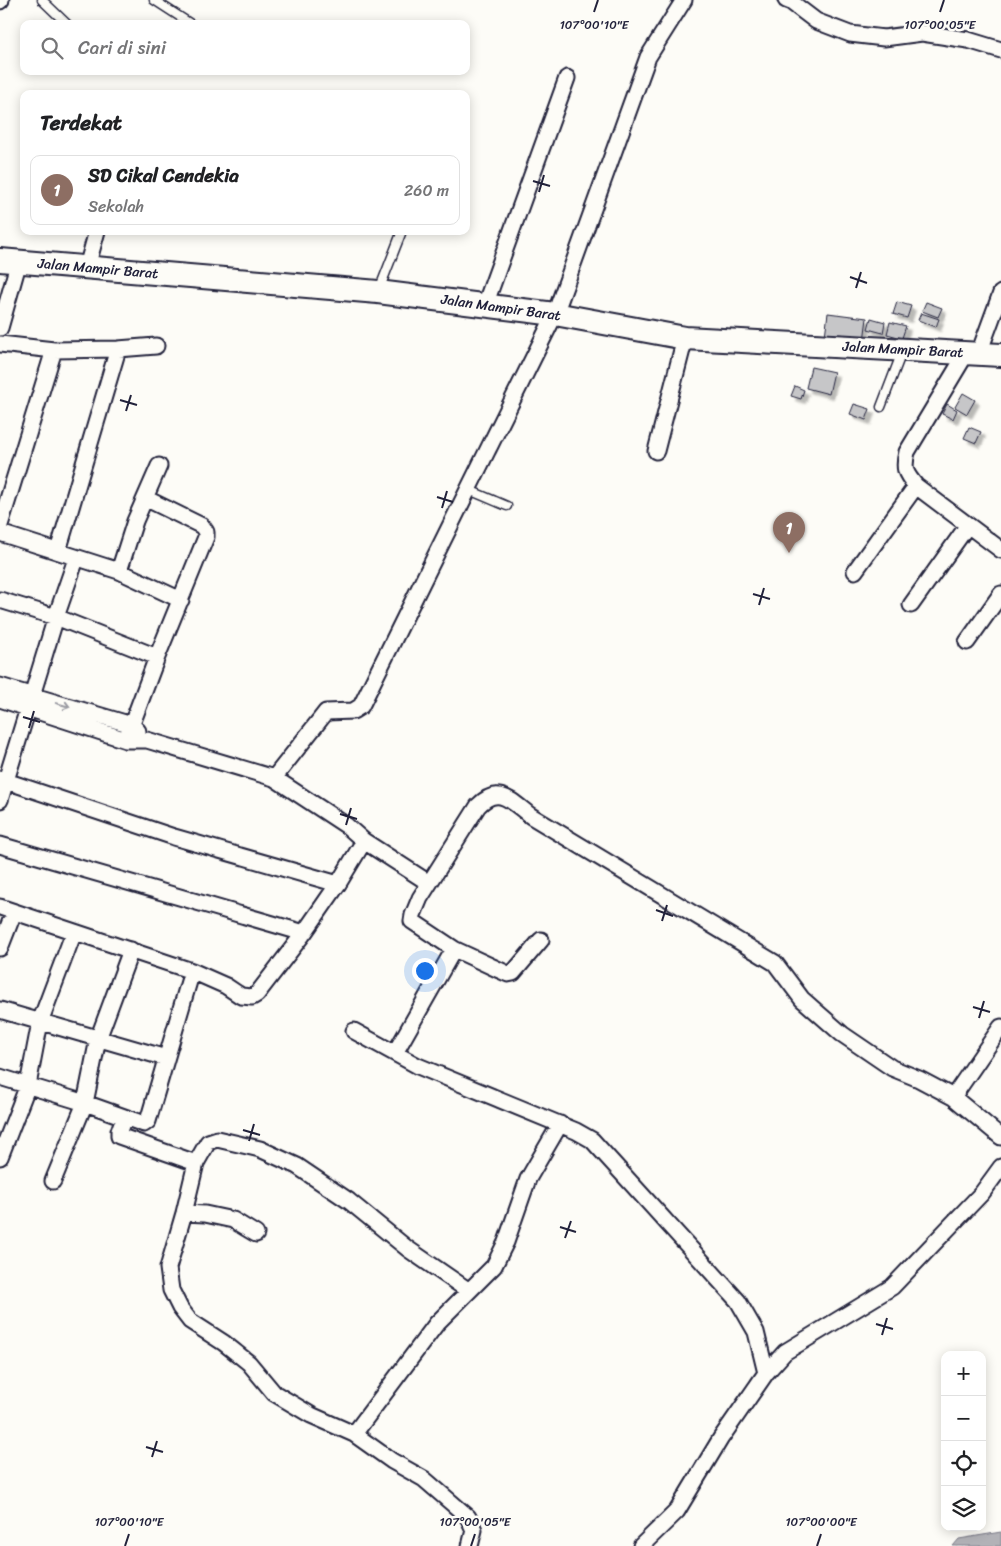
<!DOCTYPE html>
<html lang="id">
<head>
<meta charset="utf-8">
<style>
	body { margin:0; font-family:Sriracha,sans-serif; background:#f2f2f2; color:#202124 }
	.controls { position:absolute; right:15px; bottom:15px; display:grid; overflow:hidden; border-radius:10px; box-shadow:0 2px 12px #0003 }
	.controls button { width:45px; height:45px; display:grid; place-items:center; padding:0; border:0; border-bottom:1px solid #e0e0e0; background:#fff; color:#202124; font:25px sans-serif }
	.you { position:absolute; left:424px; top:970px; width:18px; height:18px; margin:-12px; border:4px solid #fff; border-radius:50%; background:#1a73e8; box-shadow:0 0 0 8px #1a73e833 }
	.badge { display:grid; place-items:center; width:32px; height:32px; border-radius:50%; background:#d1495b; color:#fff; font-size:16px; font-weight:700 }
	.pin { position:absolute; translate:-50% -41px; filter:drop-shadow(0 1px 2px #0008) }
	.pin::after { content:''; position:absolute; top:26px; width:18px; height:15px; background:inherit; clip-path:polygon(0 0,100% 0,50% 100%) }
	.list { margin:0; padding:0; list-style:none }
	h2 { display:flex; justify-content:space-between; align-items:center; height:65px; margin:0; padding:0 20px; font-size:21px }
	h2 small { font-size:16px; font-weight:400; color:#757577 }
	.list li { display:grid; grid-template-columns:32px 1fr auto; gap:15px; align-items:center; box-sizing:border-box; height:70px; margin:0 10px 10px; padding:0 10px; border:1px solid #e0e0e0; border-radius:10px }
	.list b { display:block; font-size:19px; white-space:nowrap }
	.list p { margin:0; font-size:16px; white-space:nowrap; color:#757577 }
	.list em { font-size:16px; font-style:normal; color:#757577 }
	.icon { flex:none; width:28px; height:28px; fill:none; stroke:currentColor; stroke-width:2; stroke-linecap:round; stroke-linejoin:round }
	.map { position:relative; flex:none; width:1001px; height:1546px; overflow:hidden }
	.search { position:absolute; background:#fff; box-shadow:0 2px 12px #0003; left:20px; top:20px; width:450px; height:55px; display:flex; align-items:center; gap:12px; box-sizing:border-box; padding:0 18px; border-radius:10px; color:#757577; font-size:19px }
	.panel { position:absolute; background:#fff; box-shadow:0 2px 12px #0003; left:20px; top:90px; width:450px; height:145px; border-radius:10px }
	.map>svg:first-child { display:block }
	.water { fill:#b2b2b7; stroke:#787885 }
	.building { fill:#c6c6c8; stroke:#22223b; filter:url(#shadow) }
	.lines { fill:none; stroke-linecap:round; stroke-linejoin:round }
	.lane-casing { stroke:#22223b; stroke-width:11 }
	.street-casing { stroke:#22223b; stroke-width:19 }
	.secondary-casing { stroke:#22223b; stroke-width:26 }
	.lane { stroke:#fdfcf7; stroke-width:8 }
	.street { stroke:#fdfcf7; stroke-width:15 }
	.secondary { stroke:#fdfcf7; stroke-width:22 }
	.oneway { stroke:#9a9aa2 }
	.ticks { fill:none; stroke:#22223b; stroke-width:2 }
	.labels { text-anchor:middle; stroke-width:5; stroke-linejoin:round; paint-order:stroke }
	.street-label { font-size:14px; fill:#22223b; stroke:#fdfcf7 }
	.ticks-label { font-size:12px; text-anchor:middle; fill:#22223b; stroke:#fdfcf7; stroke-width:5; stroke-linejoin:round; paint-order:stroke }
</style>
</head>
<body>
<div class="map">
<svg width="1001" height="1546" viewBox="0 0 1001 1546">
	<defs>
		<filter id="shadow"><feDropShadow dx="4.5" dy="4.5" stdDeviation="1" flood-color="#0004"/></filter>
	</defs>
	<rect width="100%" height="100%" fill="#fdfcf7"/>
	<filter id="ink" filterUnits="userSpaceOnUse"><feTurbulence type="fractalNoise" baseFrequency=".02" numOctaves="2"/><feDisplacementMap in="SourceGraphic" scale="10" xChannelSelector="R" yChannelSelector="G"/><feConvolveMatrix kernelMatrix="1 2 1 2 8 2 1 2 1" color-interpolation-filters="sRGB"/></filter>
	<g filter="url(#ink)">
		<path class="water" d="M1001,1532V1546H953L959,1539Z"/>
		<path class="building" d="M897,302L911,306L907,318L893,314Z
			M926,302L942,308L938,317L922,311Z
			M828,313L867,318L864,341L825,336Z
			M921,313L939,319L936,327L918,320Z
			M871,318L885,322L883,333L868,329Z
			M890,322L906,326L902,338L887,334Z
			M811,367L834,372L829,394L806,388Z
			M795,386L804,390L801,399L791,396Z
			M963,393L975,400L967,414L955,407Z
			M854,404L870,409L866,420L850,414Z
			M947,404L957,410L953,419L942,414Z
			M969,427L981,432L976,443L964,438Z"/>
		<g class="lines">
			<g class="lane-casing">
				<path id="lane" d="M42,0L67,24
					M154,0L191,24
					M379,290L402,231
					M881,407L902,352
					M469,490L507,506"/>
			</g>
			<g class="street-casing">
				<path id="street" d="M786,0L791,2L816,21L850,34L884,38L922,33L968,40L1001,50
					M0,1L1,0
					M87,267L97,231
					M485,305L567,78
					M0,328L19,261
					M0,344L54,350L118,349L156,346
					M967,352L907,452C903,469 905,473 916,486L1001,550
					M979,353L1001,293
					M656,451L685,338
					M0,525L54,350
					M0,533L119,571L181,600
					M58,551L118,349
					M119,571L135,521L159,466
					M855,571L916,486
					M0,600L56,617L157,657
					M911,605L968,525
					M967,642L1001,594
					M0,686L132,725L138,731
					M0,699L126,740H147L274,778L347,826L364,841L429,883
					M126,740L157,657L206,537V532L202,526L145,498
					M274,778L326,712L353,711L361,706L555,314L648,57L684,0
					M0,779L174,837L338,884
					M0,800L56,617L76,559
					M0,845L304,933
					M0,907L192,971
					M541,940L513,973L508,974L454,949L412,921L413,915L420,898L478,806C499,784 512,802 531,816L775,963L802,999L842,1034L892,1068L919,1079L953,1097L1001,1137
					M0,948L14,912
					M0,1010L166,1058
					M354,1031L418,1066L576,1131L592,1140L738,1301L756,1332L766,1373L785,1352L892,1287L982,1193L1001,1167
					M395,1053L454,949
					M0,1077L85,1103L144,1124L148,1121L192,971L226,986L241,996L252,997L257,994L304,933L338,884L364,841
					M953,1097L1001,1027
					M124,1117L119,1131V1136L196,1163
					M0,1157L28,1085L40,1022L74,932
					M53,1181L85,1103L98,1039L131,950
					M184,1213L205,1214L233,1220L256,1234
					M469,1291L408,1249L349,1201L297,1166L260,1149L217,1139L208,1142L196,1163L184,1213L168,1268L171,1290L180,1308L190,1321L224,1343L249,1363L274,1393L311,1415L354,1434L392,1461L424,1479L468,1517L474,1530L470,1546
					M354,1434L437,1323L494,1266L506,1242L528,1179L560,1124
					M641,1546L677,1511L721,1438L766,1373"/>
			</g>
			<g class="secondary-casing">
				<path id="secondary" d="M0,260L378,292L555,314L685,338L1001,355"/>
			</g>
			<use href="#lane" class="lane"/>
			<use href="#street" class="street"/>
			<use href="#secondary" class="secondary"/>
		</g>
		<defs><path id="oneway-shaft" d="M-6 0H5M1.5-3L5.5 0L1.5 3" fill="none" stroke-width="1.6" stroke-linecap="round" stroke-linejoin="round" transform="scale(1.25)"/></defs>
		<use class="oneway" href="#oneway-shaft" transform="translate(63 705) rotate(16)"/>
	</g>
	<path class="ticks" d="M594,12L598,0M940,12L944,0M533,181L550,186M539,192L544,175M850,277L867,283M856,288L861,272M120,400L137,405M126,411L131,395M437,497L453,502M442,508L447,491M753,594L770,599M759,605L764,588M23,717L40,722M29,728L34,711M340,814L357,819M346,825L351,808M656,910L673,916M662,921L667,905M973,1007L990,1012M979,1018L984,1001M243,1130L260,1135M249,1141L254,1124M560,1227L576,1232M565,1238L571,1221M876,1324L893,1329M882,1335L887,1318M146,1447L163,1452M152,1457L157,1441M125,1546L129,1534M471,1546L475,1534M817,1546L821,1534"/>
	<g class="labels">
		<g class="street-label">
			<text transform="translate(98 268) rotate(5)" y="5">Jalan Mampir Barat</text>
			<text transform="translate(501 307) rotate(8)" y="5">Jalan Mampir Barat</text>
			<text transform="translate(903 349) rotate(3)" y="5">Jalan Mampir Barat</text>
		</g>
	</g>
	<g class="ticks-label">
		<text x="594" y="29">107°00'10"E</text>
		<text x="940" y="29">107°00'05"E</text>
		<text x="129" y="1526">107°00'10"E</text>
		<text x="475" y="1526">107°00'05"E</text>
		<text x="821" y="1526">107°00'00"E</text>
	</g>
</svg>
<div class="controls">
<button>+</button>
<button>−</button>
<button><svg class="icon" aria-label="locate" viewBox="0 0 24 24"><circle cx="12" cy="12" r="6"/><path d="M12 2v4M12 18v4M2 12h4M18 12h4"/></svg></button>
<button><svg class="icon" aria-label="layers" viewBox="0 0 24 24"><path d="M12 4l9 5-9 5-9-5zM3 14l9 5 9-5"/></svg></button>
</div>
<div class="you"></div>
<div class="pin badge" style="left:789px;top:553px;background:#8d6e63">1</div>
<div class="search"><svg class="icon" aria-label="search" viewBox="0 0 24 24"><circle cx="10" cy="10" r="6"/><path d="M15 15l6 6"/></svg>Cari di sini</div>
<section class="panel">
<h2>Terdekat<small></small></h2>
<ul class="list">
<li><span class="badge" style="background:#8d6e63">1</span><div><b>SD Cikal Cendekia</b><p>Sekolah</p></div><em>260 m</em></li>
</ul>
</section>
</div>
</body>
</html>
